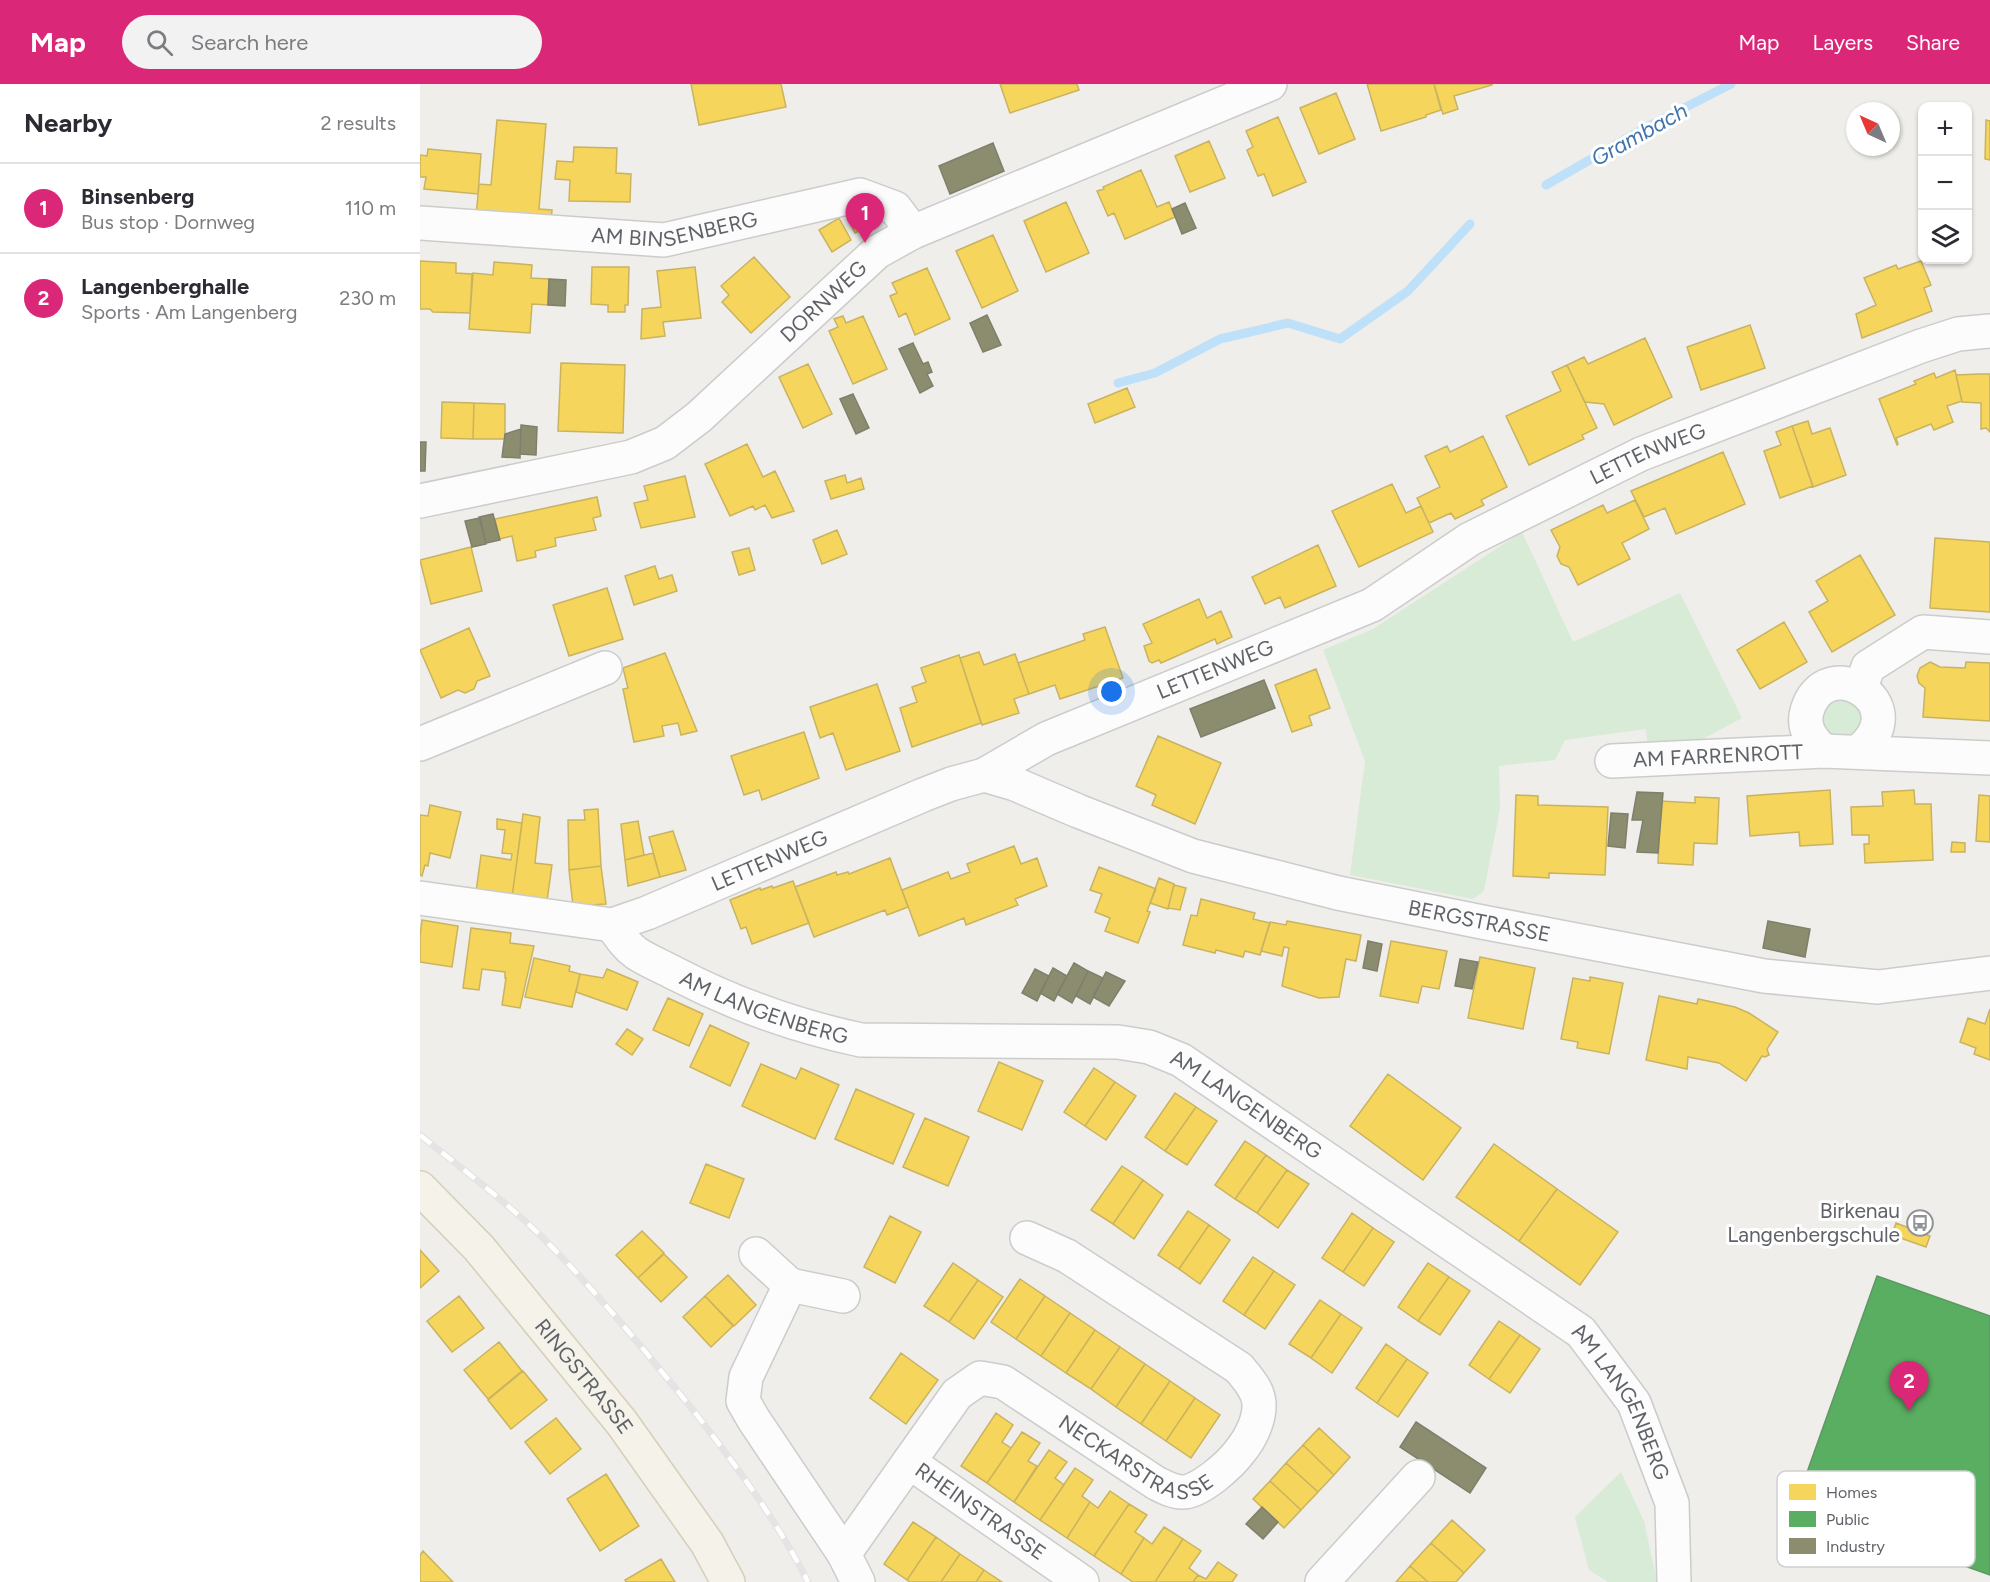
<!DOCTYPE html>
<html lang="en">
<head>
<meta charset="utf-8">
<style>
	body { margin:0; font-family:Figtree,sans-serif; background:#f2f2f3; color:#2b2b33 }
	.controls { position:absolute; right:18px; top:18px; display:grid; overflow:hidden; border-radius:12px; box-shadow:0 2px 4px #0004 }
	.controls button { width:54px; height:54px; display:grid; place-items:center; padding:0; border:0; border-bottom:2px solid #e1e1e2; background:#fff; color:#2b2b33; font:30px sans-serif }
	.compass { position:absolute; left:1426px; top:18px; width:54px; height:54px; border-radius:50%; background:#fff; box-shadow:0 2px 4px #0004; rotate:316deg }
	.you { position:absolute; left:692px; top:608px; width:21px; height:21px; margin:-15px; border:4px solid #fff; border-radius:50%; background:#1a73e8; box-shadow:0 0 0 9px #1a73e833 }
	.badge { display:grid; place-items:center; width:39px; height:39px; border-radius:50%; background:#db2777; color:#fff; font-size:20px; font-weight:700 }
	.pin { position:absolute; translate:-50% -50px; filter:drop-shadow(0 2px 3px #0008) }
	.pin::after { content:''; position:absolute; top:32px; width:21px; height:18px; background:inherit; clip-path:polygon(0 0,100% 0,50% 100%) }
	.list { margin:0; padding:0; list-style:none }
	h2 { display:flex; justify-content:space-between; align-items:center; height:78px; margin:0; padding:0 24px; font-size:26px }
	h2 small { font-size:20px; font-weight:400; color:#7c7c81 }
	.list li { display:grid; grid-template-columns:39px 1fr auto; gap:18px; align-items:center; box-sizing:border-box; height:90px; padding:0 24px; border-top:2px solid #e1e1e2 }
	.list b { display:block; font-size:22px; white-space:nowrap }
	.list p { margin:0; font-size:20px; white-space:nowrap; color:#7c7c81 }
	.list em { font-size:20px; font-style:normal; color:#7c7c81 }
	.icon { flex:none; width:33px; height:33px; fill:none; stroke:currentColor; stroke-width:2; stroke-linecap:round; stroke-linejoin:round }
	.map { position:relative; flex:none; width:1570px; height:1498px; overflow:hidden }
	header { display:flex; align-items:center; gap:36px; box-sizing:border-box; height:84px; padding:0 30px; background:#db2777; color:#fff }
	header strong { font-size:28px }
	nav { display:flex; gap:33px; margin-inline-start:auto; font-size:21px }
	.search { width:420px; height:54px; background:#f2f2f3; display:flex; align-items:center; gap:15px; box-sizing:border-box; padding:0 21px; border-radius:33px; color:#7c7c81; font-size:22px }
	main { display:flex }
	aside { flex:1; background:#fff }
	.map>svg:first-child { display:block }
	.green { fill:#d8ebd6 }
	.homes { fill:#f6d55c; stroke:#c9b360; stroke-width:1.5 }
	.public { fill:#5aae61; stroke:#5c9863; stroke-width:1.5 }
	.industry { fill:#8c8c6e; stroke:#7e806c; stroke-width:1.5 }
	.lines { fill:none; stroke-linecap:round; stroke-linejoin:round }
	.stream { stroke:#bfe0f9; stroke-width:9 }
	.minor-casing { stroke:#cbcccc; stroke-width:36 }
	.major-casing { stroke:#d7ceb8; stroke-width:36 }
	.minor { stroke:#fdfcfc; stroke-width:33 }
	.major { stroke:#f4f2e9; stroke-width:33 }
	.rail-casing { stroke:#e4e4e4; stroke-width:7 }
	.rail { stroke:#fff; stroke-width:4.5; stroke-dasharray:14; stroke-linecap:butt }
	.labels { text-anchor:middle; stroke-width:6; stroke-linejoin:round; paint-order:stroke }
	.street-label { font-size:21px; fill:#5f6368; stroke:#fff }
	.poi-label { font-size:21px; fill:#5f6368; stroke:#fff; text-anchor:end }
	.water-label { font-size:22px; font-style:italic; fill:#4174aa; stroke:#fff }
	.key { fill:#fff; stroke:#cfd0d2; stroke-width:1.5 }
	.key-label { font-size:16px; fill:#5f6368 }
</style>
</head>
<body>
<header>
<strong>Map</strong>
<div class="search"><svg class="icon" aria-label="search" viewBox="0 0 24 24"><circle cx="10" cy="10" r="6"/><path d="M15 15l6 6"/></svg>Search here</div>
<nav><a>Map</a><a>Layers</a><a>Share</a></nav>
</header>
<main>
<aside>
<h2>Nearby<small>2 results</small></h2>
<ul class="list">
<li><span class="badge">1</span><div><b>Binsenberg</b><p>Bus stop · Dornweg</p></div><em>110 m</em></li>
<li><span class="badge">2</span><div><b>Langenberghalle</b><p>Sports · Am Langenberg</p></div><em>230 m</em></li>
</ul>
</aside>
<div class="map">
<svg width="1570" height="1498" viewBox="0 0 1570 1498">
	<rect width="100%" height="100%" fill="#efeeea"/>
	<path class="green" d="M1102,448L1153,558L1260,509L1322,634L1277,658L1228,665L1226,645L1145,656L1135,676L1079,682L1080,724L1064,807L1053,815L930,791L945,677L903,566L953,545Z
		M1427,615L1442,627L1443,638L1431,654L1414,655L1401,642C1404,620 1405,619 1427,615Z
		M1201,1388L1224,1437L1237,1498H1188L1169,1486L1155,1433Z"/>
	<path class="homes" d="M271,0H361L366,23L279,41Z
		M580,0H657L659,6L590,29Z
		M947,0H1014L1021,26L1006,31V33L961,47Z
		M1014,0H1072V1L1034,12L1038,25L1023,30Z
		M916,9L935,55L899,70L880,24Z
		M858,33L886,98L853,112L844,90L838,92L827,66L833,63L826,47Z
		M77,36L126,40L119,125L132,126L131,139L56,133L59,100L71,101Z
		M1566,36L1570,37V76L1565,75Z
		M789,57L805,94L770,108L755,72Z
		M154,63L197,64L196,89L211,90L210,118L149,117L150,96L135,95L137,77L153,78Z
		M8,65L61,70L58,110L4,105L6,93H0V71L7,72Z
		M721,86L737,123L749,118L755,133L705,155L694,129L688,132L677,107L684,105L683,103Z
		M646,118L669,169L626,188L604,137Z
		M442,128L449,142L435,149L428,135Z
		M419,134L431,156L412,168L399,146Z
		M573,151L598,207L562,224L536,167Z
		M334,173L370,213L331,249L302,218L309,211L301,202Z
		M0,177L36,179V189L52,190L50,229L13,228L10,225H0Z
		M1501,177L1511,201L1504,204L1512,227L1442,254L1436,230L1456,221L1444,194L1476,181L1478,185Z
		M74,178L112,181L111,194L129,195L128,221L112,220L110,249L49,245L53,189L73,191Z
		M172,183H209L208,221H205V228H188V221L171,220Z
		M275,183L281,234L243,238L245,252L221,255L222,225L241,223L237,187Z
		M507,184L530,235L495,251L486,229L479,233L470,212L477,209L472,199Z
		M423,232L426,239L443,232L467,285L433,300L409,247L418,243L414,235Z
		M1330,241L1345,284L1281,306L1267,263Z
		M1225,254L1252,313L1194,341L1184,320L1165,318L1147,281L1164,273L1168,280Z
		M141,279L205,281L203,349L138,347Z
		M388,280L412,330L383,344L359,293Z
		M1147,281L1177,344L1162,351L1164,355L1109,381L1086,332L1141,307L1132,288Z
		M1535,286L1542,317L1527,322L1533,338L1514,346L1511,340L1476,354L1478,360L1477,361L1459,315L1496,300L1494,297L1514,289L1516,294Z
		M1560,290H1570V348L1566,344L1561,345V319L1542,318L1536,291Z
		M707,304L715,323L675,339L668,320Z
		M22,318L54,319L53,355L21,354Z
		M54,319L85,320V355H53Z
		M1388,337L1392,350L1410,344L1426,391L1393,403L1372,342Z
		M1372,342L1393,402L1360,414L1344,367L1361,361L1356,348Z
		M1063,352L1087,403L1061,416L1064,421L1035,435L1031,429L1009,439L997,414L1020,403L1005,372L1027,362L1030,368Z
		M327,360L343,393L355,387L374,427L352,434L345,421L335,426L333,422L310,432L285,380Z
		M1303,368L1325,420L1256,450L1245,424L1224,433L1211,407Z
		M425,391L427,399L441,394L444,405L411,415L405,397Z
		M265,392L275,433L221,444L214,419L228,416L224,402Z
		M972,400L986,429L1001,422L1013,448L939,483L912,427Z
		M177,413L181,432L173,434L176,446L135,454L136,462L115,467L116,473L97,477L92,452L79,455L75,435Z
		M1215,416L1229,445L1202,459L1210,475L1158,501L1149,483L1141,480L1137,472L1140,463L1131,446L1183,421L1187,429Z
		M417,446L427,470L402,480L393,456Z
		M1515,454L1570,458V528L1510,524Z
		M898,461L916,502L865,524L860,513L845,520L832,493Z
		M51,463L62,507L11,520L0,476Z
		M329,464L335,486L319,491L312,468Z
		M1440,471L1475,531L1412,568L1389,528L1408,517L1396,497Z
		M235,482L239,495L252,491L257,507L214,521L205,492Z
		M187,504L203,555L149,572L133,521Z
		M779,515L787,534L801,527L812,553L797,560L795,555L741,579L739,576L732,579L729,577L724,562L732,559L723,540Z
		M1364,538L1387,578L1340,605L1317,566Z
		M685,543L703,594L640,615L635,601L609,610L598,579L665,556L663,550Z
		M49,544L70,592L57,597L54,605L45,609L38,606L21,614L0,566Z
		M559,568L564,581L595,570L609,610L594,615L599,629L562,641L540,574Z
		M245,569L277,647L261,651L258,639L242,642L244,652L214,658L203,605L208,604L203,584Z
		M539,571L561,639L492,663L480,624L497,618L492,603L506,598L501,584Z
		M1510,578L1520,583L1545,584L1546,578L1570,579V637L1503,633L1505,604L1499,599L1497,592L1500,584Z
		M896,585L910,624L889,632L892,641L872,648L855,601Z
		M457,600L480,667L426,686L413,649L400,654L390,623Z
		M384,648L399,694L342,716L339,706L324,711L311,672Z
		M738,652L801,679L775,740L732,721L736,711L716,702Z
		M1410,706L1413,760L1380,762L1379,748L1330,752L1327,712Z
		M1494,706L1495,720H1511L1513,776L1445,779L1444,760H1449V751H1432L1431,723L1463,722L1462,708Z
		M1096,711L1118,712V721L1188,723L1185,791L1129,789V794L1093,792Z
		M1559,711L1570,712V758L1556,757Z
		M1275,713L1299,714L1297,760L1274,759L1273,781L1238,779L1241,717L1275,719Z
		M10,721L41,728L30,774L10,769L8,782L5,781L2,792L0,791V731L8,732Z
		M178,725L181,782L149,786L148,736H165L164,726Z
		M103,730L120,733L115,779L132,781L127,817L92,813Z
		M77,735L102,739L92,813L56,808L61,771L91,776L92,770L82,769L85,746L77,745Z
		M218,737L224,771L205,776L201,740Z
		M253,747L266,786L240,793L229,753Z
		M1532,758L1545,759V768H1531Z
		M594,762L601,780L617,774L627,802L595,815L598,821L546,841L544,834L499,852L482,806L528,788L531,795L550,788L547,780Z
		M233,769L240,793L208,802L205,776Z
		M470,774L488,823L467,831L465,826L394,853L375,803L416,788L417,791L428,788L429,790Z
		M181,782L186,820L153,822L149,786Z
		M679,783L736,805L727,827L730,828L718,859L685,847L690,834L675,828L682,810L670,806Z
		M739,794L754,800L748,825L730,819Z
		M373,797L389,839L332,860L326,843L321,845L310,816L340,804L341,806L352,802L353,804Z
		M754,801L766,804L760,826L748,824Z
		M781,815L835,829L833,835L850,839L840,871L825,867L823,873L796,866L795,869L763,861L771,831L777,832Z
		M2,836L38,842L32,883L0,878V852Z
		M867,837L941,851L936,877L926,875L919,913L899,914L862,902L869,864L864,863L862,872L841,867L850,838L866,841Z
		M51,844L91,849L90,859L114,862L100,924L82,921L86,894H85V888L62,885L59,906L43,904Z
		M971,857L1027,867L1019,905L1002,902L998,919L960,912Z
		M1060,873L1115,884L1103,945L1048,934Z
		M114,874L150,882L149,887L160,890L152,923L105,913Z
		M187,885L218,898L207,926L156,908L160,890L183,894Z
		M1170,893L1203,899L1189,970L1157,964L1158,958L1141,955L1153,894L1170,897Z
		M1239,912L1277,920L1278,915L1315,923L1329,929L1358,948L1347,965L1349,971L1345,973L1342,972L1326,997L1299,979L1268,973L1267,985L1226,976Z
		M248,914L283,930L269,962L233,946Z
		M1570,925V976L1554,970L1556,964L1540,958L1548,934L1565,940Z
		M290,941L329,959L310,1002L270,983Z
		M207,945L223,955L212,971L196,960Z
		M579,978L623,997L602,1046L558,1027Z
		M341,980L376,995L381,984L419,1001L395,1055L322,1022Z
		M674,984L695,998L665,1042L644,1028Z
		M968,990L1041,1044L1003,1096L930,1042Z
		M695,998L716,1012L686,1056L665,1042Z
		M436,1005L494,1030L473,1080L415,1055Z
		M755,1009L776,1023L745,1067L725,1053Z
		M776,1023L797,1037L767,1081L745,1067Z
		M505,1034L549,1053L528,1102L483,1083Z
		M825,1057L846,1071L815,1115L795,1101Z
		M1074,1060L1137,1105L1099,1157L1036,1113Z
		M846,1071L867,1086L837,1129L815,1115Z
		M286,1080L324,1095L309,1134L270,1119Z
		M702,1082L723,1096L693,1140L671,1126Z
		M867,1086L889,1100L858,1144L837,1129Z
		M723,1096L743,1111L714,1155L693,1140Z
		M1137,1105L1198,1148L1160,1201L1099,1157Z
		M768,1127L789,1141L759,1185L738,1171Z
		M932,1129L953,1144L923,1188L902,1174Z
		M470,1132L501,1148L475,1199L444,1183Z
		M1476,1139L1510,1152L1506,1163L1472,1151Z
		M789,1141L810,1156L780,1200L759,1185Z
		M953,1144L974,1158L944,1202L923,1188Z
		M222,1147L244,1169L218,1194L196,1171Z
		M0,1166L19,1187L0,1204Z
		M244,1170L267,1193L241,1218L218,1194Z
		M833,1173L854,1187L824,1231L803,1217Z
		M533,1179L558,1196L529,1238L504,1222Z
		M1008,1179L1029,1193L998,1237L978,1223Z
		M854,1187L875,1201L845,1245L824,1231Z
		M308,1191L336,1221L314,1242L285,1212Z
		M1029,1193L1050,1207L1020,1251L998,1237Z
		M600,1195L625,1212L596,1255L571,1238Z
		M558,1196L583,1213L554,1255L529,1238Z
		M39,1212L64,1244L32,1268L7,1237Z
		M285,1212L313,1242L291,1263L263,1233Z
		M625,1212L650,1229L621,1272L596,1255Z
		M900,1216L921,1230L891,1274L869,1260Z
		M650,1229L675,1246L646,1289L621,1272Z
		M921,1230L942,1244L912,1289L891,1274Z
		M1079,1237L1100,1251L1069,1295L1049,1281Z
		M675,1246L700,1263L671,1305L646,1289Z
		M1100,1251L1120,1265L1090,1309L1069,1295Z
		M79,1258L102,1287L68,1315L44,1286Z
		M966,1260L987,1275L957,1319L936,1304Z
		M700,1263L725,1280L696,1323L671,1305Z
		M481,1269L518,1296L486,1340L450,1314Z
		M987,1275L1008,1289L978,1333L957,1319Z
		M725,1280L750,1297L721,1340L696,1323Z
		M103,1287L127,1316L91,1345L68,1316Z
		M750,1297L775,1314L746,1357L721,1340Z
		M775,1314L800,1331L771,1374L746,1357Z
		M576,1329L593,1341L582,1358L591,1364L567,1399L541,1382Z
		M136,1334L161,1365L130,1390L105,1358Z
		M899,1344L930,1373L914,1391L883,1361Z
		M602,1348L620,1359L608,1377L617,1382L594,1418L567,1399Z
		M883,1361L914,1391L898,1408L866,1379Z
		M629,1366L647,1378L635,1394L644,1401L620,1436L594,1418Z
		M866,1379L898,1408L881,1426L850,1397Z
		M655,1384L673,1396L662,1412L670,1418L647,1454L620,1436Z
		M186,1390L219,1442L180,1467L147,1415Z
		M850,1397L881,1426L864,1444L833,1415Z
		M690,1407L709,1420L674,1472L647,1454L670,1418L678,1424Z
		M709,1420L727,1431L715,1448L724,1454L701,1490L674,1472Z
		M1032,1436L1065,1466L1044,1489L1011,1459Z
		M493,1438L516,1453L487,1496L464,1480Z
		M744,1443L763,1455L735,1498H713L701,1490L724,1454L732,1460Z
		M516,1453L540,1470L521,1498H490L487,1496Z
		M763,1455L781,1467L769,1484L778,1491L773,1498H735Z
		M1011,1459L1044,1489L1036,1498H1008L990,1482Z
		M3,1467L33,1498H0V1471Z
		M540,1470L564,1486L556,1498H521Z
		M241,1475L255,1498H206L205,1496Z
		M798,1478L817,1491L812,1498H773L778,1491L786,1495Z
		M990,1482L1008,1498H976Z
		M564,1486L582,1498H556Z"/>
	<path class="public" d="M1457,1192L1570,1232V1491L1375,1422Z"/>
	<path class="industry" d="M573,59L584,87L530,110L519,82Z
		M765,119L776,144L762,150L752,125Z
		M129,195L146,196L145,222L128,221Z
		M567,231L581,261L563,268L550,239Z
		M493,259L503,280L508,278L512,288L507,290L513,302L500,309L479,265Z
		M433,310L449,344L436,350L420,315Z
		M101,341L117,343L116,371L100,370Z
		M101,345L100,374L82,373L85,350Z
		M0,358H6L5,387H0Z
		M73,430L80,456L66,459L59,433Z
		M60,434L66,460L52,463L45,437Z
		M844,596L855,624L781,653L770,625Z
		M1217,708L1243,709L1238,769L1217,768L1223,736H1212Z
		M1191,729L1208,730L1205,764L1188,762Z
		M1348,837L1390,845L1385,873L1343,864Z
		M948,857L962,860L957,887L943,884Z
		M1040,875L1058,878L1052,905L1035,902Z
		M654,879L668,887L652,919L637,910Z
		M633,884L647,892L634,917L620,909Z
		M615,885L629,892L617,917L602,909Z
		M668,887L683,894L670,920L656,912Z
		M686,888L705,897L689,922L673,913Z
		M996,1338L1066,1384L1050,1409L980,1363Z
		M842,1423L858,1438L843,1455L826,1440Z"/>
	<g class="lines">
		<path class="stream" d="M1126,101L1225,44L1311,0
			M698,299L735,289L800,255L868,239L920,255L988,207L1050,140"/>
		<g class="minor-casing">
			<g id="minor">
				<path id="s1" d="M0,139L244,156L440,111L475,124L493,148"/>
				<path id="s2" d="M0,417L211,373L245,359L279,333L457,168L493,148L850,0"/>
				<path d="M1441,604L1448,583L1503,548L1570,553"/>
				<path d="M0,660L185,584"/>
				<path d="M1404,667C1392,657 1382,644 1387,627C1404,565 1498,619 1439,667"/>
				<path id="s3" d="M1192,677L1404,667L1570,674"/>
				<path id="s4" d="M564,691L595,700L658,727L773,772L918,809L1062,838L1344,892L1458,903L1570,889"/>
				<path id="s5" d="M0,814L192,841L227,829L503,711L531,700L564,691L626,655L952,521L1050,455L1221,370L1501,262L1538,250L1570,247"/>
				<path id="s6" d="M192,841C199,851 206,862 216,869C228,877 243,883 256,890C316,921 375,942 441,956L698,958L729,963L761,976L1161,1248L1214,1319L1252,1419L1254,1498"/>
				<path d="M336,1170L370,1201L326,1293L323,1317L334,1336L424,1470"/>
				<path d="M370,1201L423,1212"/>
				<path id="s7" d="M489,1378L662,1498"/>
				<path id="s8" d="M438,1498L424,1470L537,1310L560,1294L583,1298L736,1399C744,1403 753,1408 762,1408C779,1409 811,1380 821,1366C831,1354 840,1335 839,1319C838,1305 827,1294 819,1284L647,1172L607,1154"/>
				<path d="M902,1498L998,1393"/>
			</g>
		</g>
		<g class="major-casing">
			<g id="major">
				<path id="s9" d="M0,1104L59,1164L202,1339L287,1459L308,1498"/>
			</g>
		</g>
		<use href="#minor" class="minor"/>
		<use href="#major" class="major"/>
		<g class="rail-casing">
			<path id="rail" d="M0,1051C41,1084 84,1116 122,1153C175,1206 222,1263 269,1321C312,1376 357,1436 388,1498"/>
		</g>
		<use href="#rail" class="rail"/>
	</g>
	<defs>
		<g id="bus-ring" transform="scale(1.35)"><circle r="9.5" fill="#fff" stroke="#919496" stroke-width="1.5"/><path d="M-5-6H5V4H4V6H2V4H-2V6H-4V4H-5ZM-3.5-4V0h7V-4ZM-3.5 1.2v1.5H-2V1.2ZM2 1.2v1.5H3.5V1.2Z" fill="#919496"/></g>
	</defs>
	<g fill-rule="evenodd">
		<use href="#bus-ring" x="1500" y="1139"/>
	</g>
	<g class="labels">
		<g class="street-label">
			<text dy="7" stroke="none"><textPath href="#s1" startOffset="256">AM BINSENBERG</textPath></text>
			<text dy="7" stroke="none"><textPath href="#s2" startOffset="465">DORNWEG</textPath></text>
			<text dy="7" stroke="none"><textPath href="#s5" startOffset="1335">LETTENWEG</textPath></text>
			<text dy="7" stroke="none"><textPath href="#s5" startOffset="850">LETTENWEG</textPath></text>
			<text dy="7" stroke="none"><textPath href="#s3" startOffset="106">AM FARRENROTT</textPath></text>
			<text dy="7" stroke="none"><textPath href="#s5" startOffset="364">LETTENWEG</textPath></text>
			<text dy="7" stroke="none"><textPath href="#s4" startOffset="518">BERGSTRASSE</textPath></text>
			<text dy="7" stroke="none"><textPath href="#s6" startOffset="177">AM LANGENBERG</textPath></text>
			<text dy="7" stroke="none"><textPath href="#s6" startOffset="681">AM LANGENBERG</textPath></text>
			<text dy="7" stroke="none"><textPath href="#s9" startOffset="250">RINGSTRASSE</textPath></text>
			<text dy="7" stroke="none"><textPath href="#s6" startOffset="1167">AM LANGENBERG</textPath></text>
			<text dy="7" stroke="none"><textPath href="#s8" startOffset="435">NECKARSTRASSE</textPath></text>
			<text dy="7" stroke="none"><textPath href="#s7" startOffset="87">RHEINSTRASSE</textPath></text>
		</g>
		<g class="poi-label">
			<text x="1480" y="1134">Birkenau<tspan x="1480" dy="24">Langenbergschule</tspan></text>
		</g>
		<g class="water-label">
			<text transform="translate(1219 50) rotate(-29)" y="8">Grambach</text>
		</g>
	</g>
	<rect x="1357" y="1387" width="198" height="96" rx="9" class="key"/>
	<rect x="1369" y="1400" width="27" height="16" fill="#f6d55c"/>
	<rect x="1369" y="1427" width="27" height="16" fill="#5aae61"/>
	<rect x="1369" y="1454" width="27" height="16" fill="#8c8c6e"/>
	<g class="key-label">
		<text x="1406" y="1414">Homes</text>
		<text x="1406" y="1441">Public</text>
		<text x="1406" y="1468">Industry</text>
	</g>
</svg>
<div class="controls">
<button>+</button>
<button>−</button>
<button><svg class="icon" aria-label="layers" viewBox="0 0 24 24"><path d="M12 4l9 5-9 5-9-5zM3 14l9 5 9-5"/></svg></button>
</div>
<svg class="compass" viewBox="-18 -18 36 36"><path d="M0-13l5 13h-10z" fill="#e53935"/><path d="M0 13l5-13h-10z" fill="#7c7c81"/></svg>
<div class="you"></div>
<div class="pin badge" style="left:445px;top:159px">1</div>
<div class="pin badge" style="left:1489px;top:1327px">2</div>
</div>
</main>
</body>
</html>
